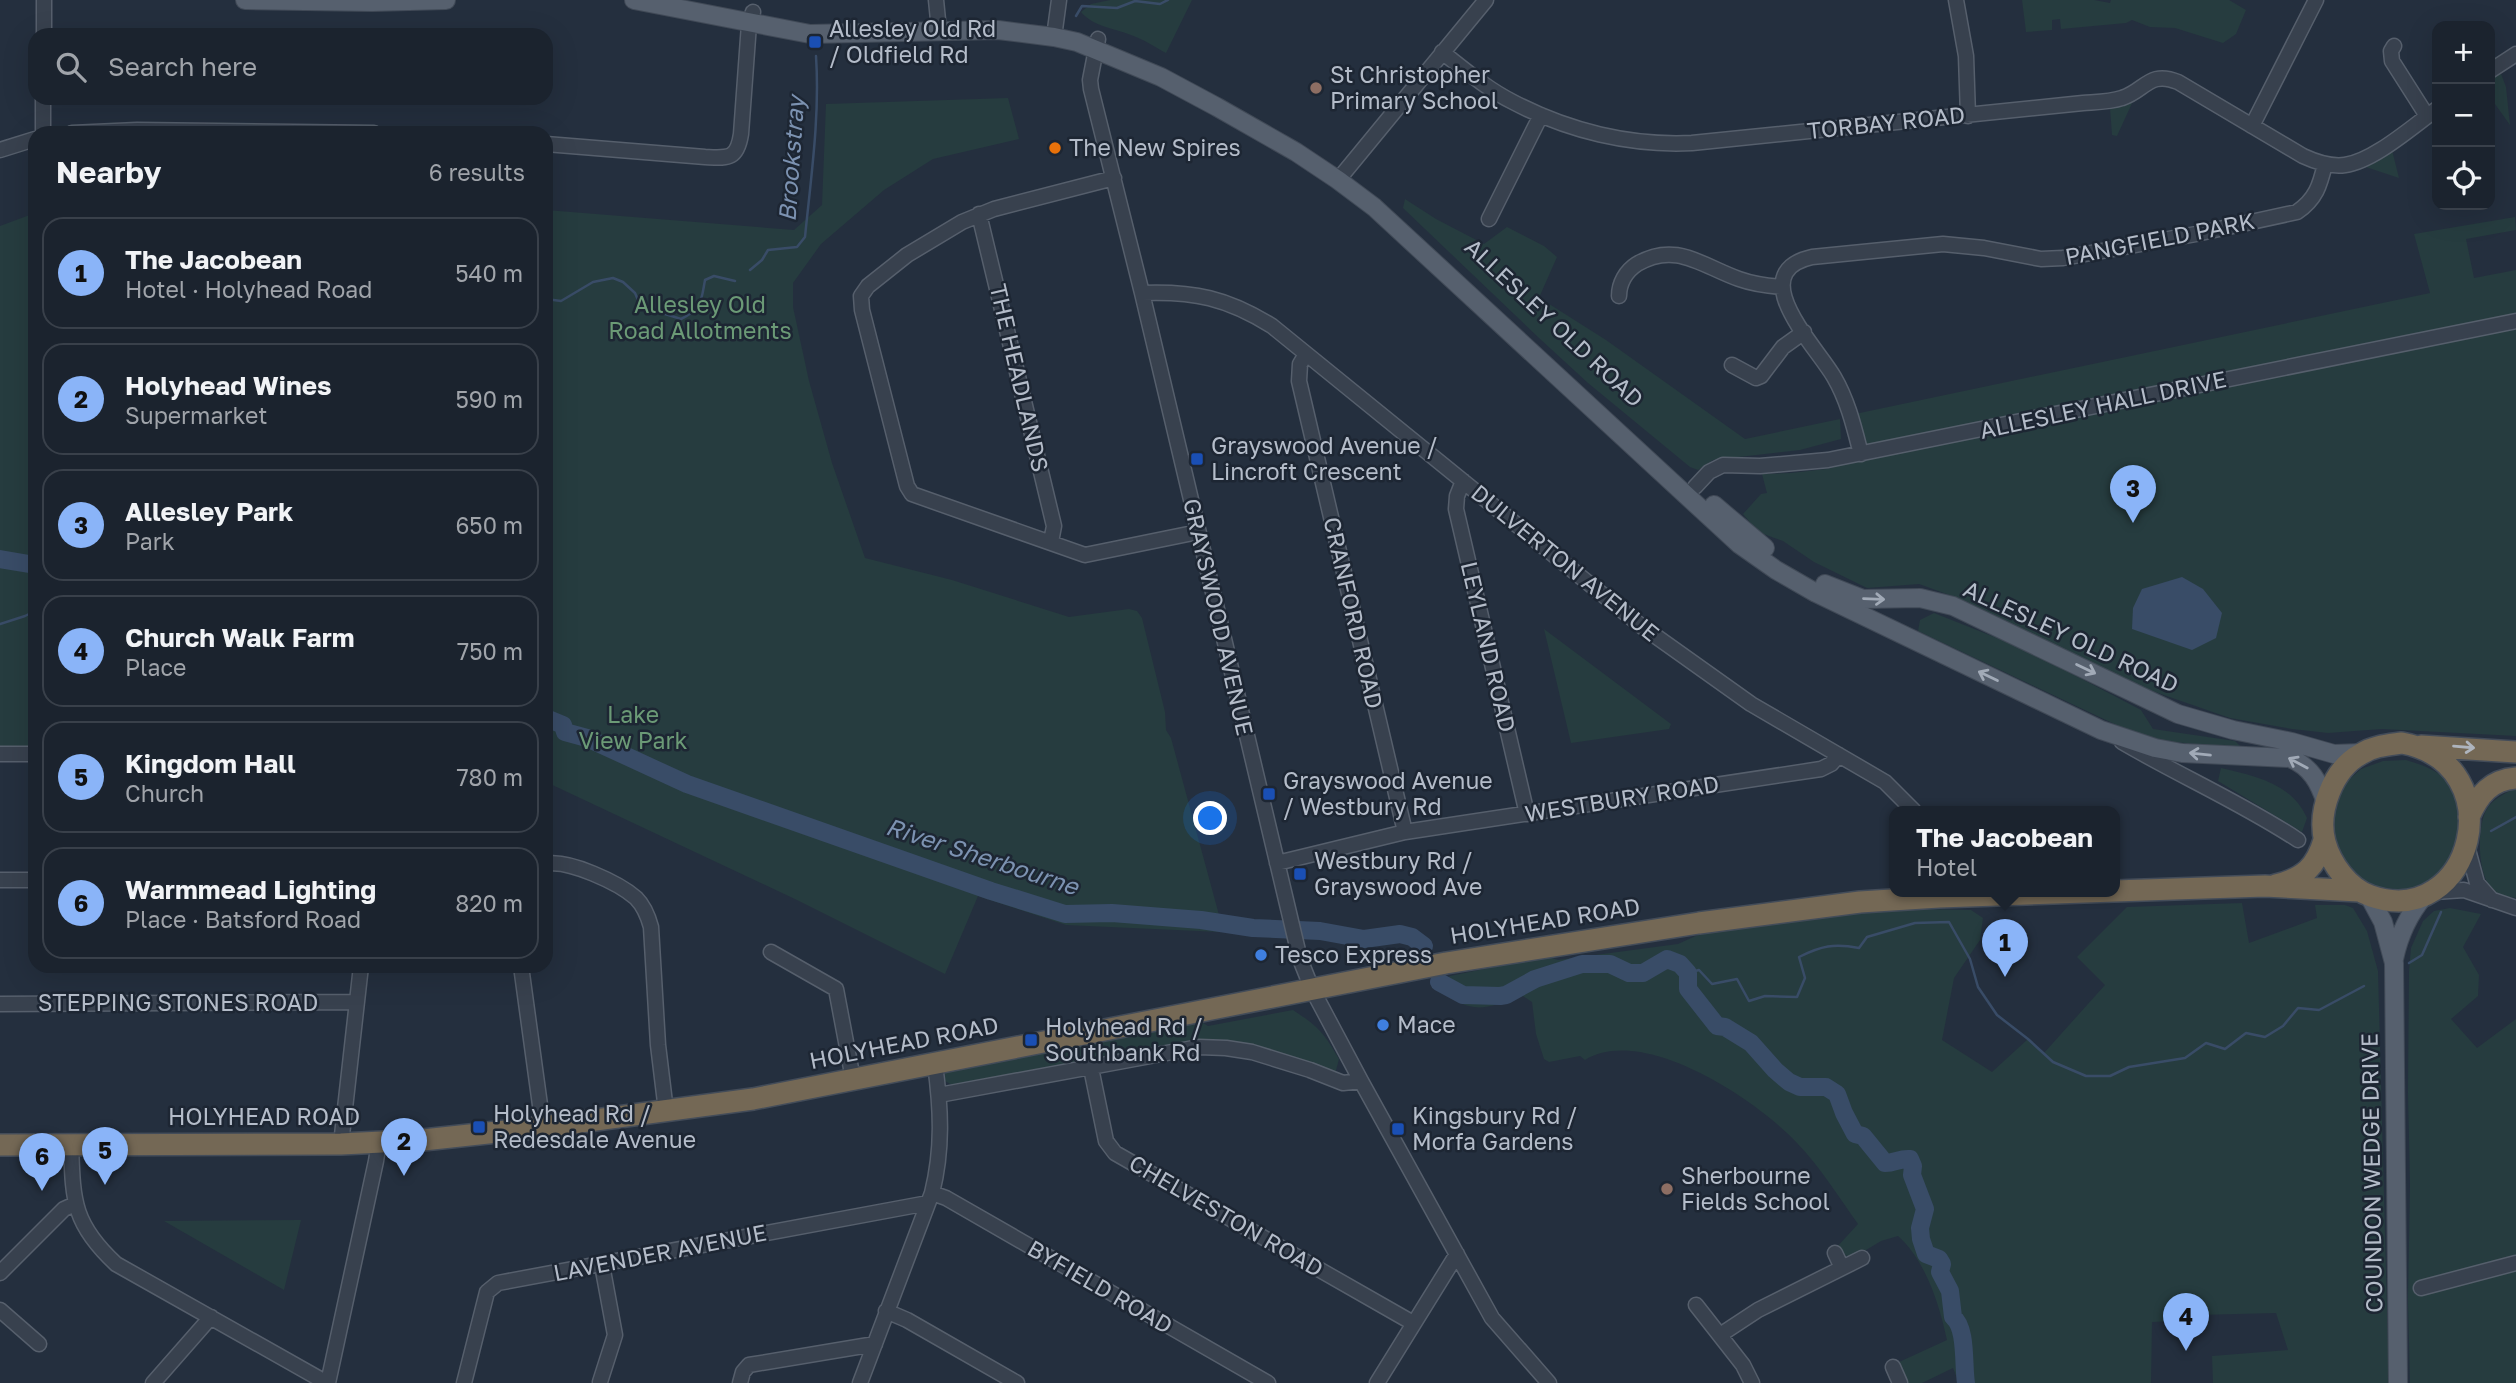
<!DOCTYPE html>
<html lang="en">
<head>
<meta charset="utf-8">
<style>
	body { margin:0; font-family:"Golos Text",sans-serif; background:#242b36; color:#f1f3f6 }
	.controls { position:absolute; right:21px; top:21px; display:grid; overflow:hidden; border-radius:14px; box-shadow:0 7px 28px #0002 }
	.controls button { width:63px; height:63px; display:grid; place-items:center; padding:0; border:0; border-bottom:2px solid #39404a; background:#1b232e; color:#f1f3f6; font:35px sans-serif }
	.you { position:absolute; left:1211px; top:819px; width:24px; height:24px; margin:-18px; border:5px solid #fff; border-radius:50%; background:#1a73e8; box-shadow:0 0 0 10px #1a73e833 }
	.badge { display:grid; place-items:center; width:46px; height:46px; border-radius:50%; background:#8ab4f8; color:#111; font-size:23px; font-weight:700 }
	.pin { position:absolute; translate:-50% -58px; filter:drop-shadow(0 2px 4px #0008) }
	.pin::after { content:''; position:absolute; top:37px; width:24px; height:21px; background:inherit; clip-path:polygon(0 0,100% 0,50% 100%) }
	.popup { position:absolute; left:1889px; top:806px; width:231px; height:91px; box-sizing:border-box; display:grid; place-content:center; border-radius:14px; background:#1b232e; filter:drop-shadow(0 2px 5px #0005); font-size:23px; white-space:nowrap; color:#a0a4aa }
	.popup b { font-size:26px; color:#f1f3f6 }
	.popup::after { content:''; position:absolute; left:50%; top:100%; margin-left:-14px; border:14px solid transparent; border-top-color:#1b232e }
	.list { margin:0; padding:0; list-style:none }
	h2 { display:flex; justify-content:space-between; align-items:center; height:91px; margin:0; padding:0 28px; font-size:30px }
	h2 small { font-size:23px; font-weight:400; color:#a0a4aa }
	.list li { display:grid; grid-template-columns:46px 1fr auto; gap:21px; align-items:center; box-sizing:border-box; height:112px; margin:0 14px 14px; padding:0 14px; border:2px solid #39404a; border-radius:21px }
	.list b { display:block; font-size:26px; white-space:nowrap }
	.list p { margin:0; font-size:23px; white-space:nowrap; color:#a0a4aa }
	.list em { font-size:23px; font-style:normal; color:#a0a4aa }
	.icon { flex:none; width:38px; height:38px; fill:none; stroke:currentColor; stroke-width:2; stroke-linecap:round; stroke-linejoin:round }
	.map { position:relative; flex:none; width:2516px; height:1383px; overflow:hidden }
	.search { position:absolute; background:#1b232e; box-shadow:0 7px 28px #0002; left:28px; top:28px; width:525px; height:77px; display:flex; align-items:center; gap:18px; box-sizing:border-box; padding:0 24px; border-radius:21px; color:#a0a4aa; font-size:26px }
	.panel { position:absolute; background:#1b232e; box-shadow:0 7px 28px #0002; left:28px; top:126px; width:525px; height:847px; border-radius:21px }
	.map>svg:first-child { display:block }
	.green { fill:#263c3f }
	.water { fill:#394c67 }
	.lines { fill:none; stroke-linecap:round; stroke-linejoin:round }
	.stream { stroke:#394c67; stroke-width:2.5 }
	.river { stroke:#394c67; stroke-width:18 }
	.minor-casing { stroke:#565f6c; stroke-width:17 }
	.major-casing { stroke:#414a57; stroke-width:20 }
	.highway-casing { stroke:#434c59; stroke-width:24 }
	.minor { stroke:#38414e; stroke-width:14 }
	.major { stroke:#56606e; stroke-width:18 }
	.highway { stroke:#746855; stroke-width:21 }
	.oneway { stroke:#a1aab7 }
	.oneway2 { stroke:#aeb4bd }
	.transit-dot { fill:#1a4fb4; stroke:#1d2633; stroke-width:2.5 }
	.education-dot { fill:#8d6e63; stroke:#1d2633; stroke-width:2.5 }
	.food-dot { fill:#e8710a; stroke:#1d2633; stroke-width:2.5 }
	.shop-dot { fill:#3f7fe0; stroke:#1d2633; stroke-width:2.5 }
	.labels { text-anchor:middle; stroke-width:5; stroke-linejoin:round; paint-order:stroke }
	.poi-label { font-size:23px; fill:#b4bcc9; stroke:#1d2633; text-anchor:start }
	.street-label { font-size:23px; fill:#b4bcc9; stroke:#1d2633 }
	.park-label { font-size:23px; fill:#6b9a76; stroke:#1d2633 }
	.water-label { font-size:24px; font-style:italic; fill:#7c92b1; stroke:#1d2633 }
</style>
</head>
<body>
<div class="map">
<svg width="2516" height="1383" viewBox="0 0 2516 1383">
	<rect width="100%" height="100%" fill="#242f3e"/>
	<path class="green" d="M1110,0H1192L1166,53C1155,47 1143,39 1131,35C1113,28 1094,27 1081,12L1091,4Z
		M2022,0H2094L2110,3L2111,0H2229L2246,10L2236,34L2223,43L2175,28L2150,27L2132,20L2126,23L2061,29L2060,19L2052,20V30L2026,32Z
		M2500,71L2506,87L2510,125L2490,97V79Z
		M1008,98L1019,139L933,159L884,190L821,244L793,283V307L809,381L832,463L865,558L952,580L1069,617L1129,609L1137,611L1142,618L1165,712L1166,730L1171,738L1219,915L1220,932L1066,925L978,896L945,974L797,900L546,782V210L794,230L822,205L826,104Z
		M2133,101L2117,136L2112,135L2110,108L2122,106Z
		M2392,150L2399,178L2366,167Z
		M1405,199L1436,219L1484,244L1507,227L1544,246L1557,257L1538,300L1546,302L1606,340L1745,439L1840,419L1841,439L1800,450L1713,460L1698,470L1690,467L1588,383L1539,338L1403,208Z
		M35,213V747L0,748V226Z
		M2515,217L2516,230L2466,239L2474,278L2516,270V314L1864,446L1855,414L2430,293L2414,234Z
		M2516,326V736L2382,729L2328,733L2292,729L2230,718L2135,685L1955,597L1919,584L1867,588L1814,562L1783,541L1758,532L1743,514L1761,494L1767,493L1762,474L1791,473L1826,469L1928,446Z
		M1934,613L2027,650L2141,710L2153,729L2235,741L2243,749L2146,739L1918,631L1920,620Z
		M1544,629L1671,724L1669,729L1571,743Z
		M2406,760C2427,766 2450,775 2459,798C2464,810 2463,830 2464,843L2422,892L2358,885L2332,850V805L2344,784L2361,769L2383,761Z
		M2221,768C2254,776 2292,783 2307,818L2302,832L2218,781Z
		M2513,789H2516V898C2509,897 2500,896 2495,892C2477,880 2476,826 2487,809C2492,800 2504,794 2513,789Z
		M2242,903L2249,943L2317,918L2315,905H2345L2353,908L2367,931L2378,971L2389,1383H2213L2212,1356L2288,1350L2276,1313L2198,1315L2197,1320L2152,1322L2151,1383H1959L1953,1368L1922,1383H1908L1899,1362L1947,1340C1939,1304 1926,1261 1898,1236L1881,1241L1851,1259L1836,1248L1858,1224C1838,1196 1821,1168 1797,1143C1757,1100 1643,1024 1585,1060L1580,1056L1549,1062L1544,1059L1536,1034L1532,1002L1523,996C1483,1009 1472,1016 1438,988L1450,976L1546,956L1558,960L1678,944L1711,929L1815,915L1914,909L1971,910L1983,918L1980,940L1954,978L1942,1040L1992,1072L2028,1039L2044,1053L2105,985L2077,957L2127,907Z
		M2450,908L2481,914L2463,947L2479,975L2478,996L2451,1019L2477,1048L2516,1019V1383H2410L2408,1300L2410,1184L2408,1093L2409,971L2411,948L2423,921L2434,911Z
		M1293,1010C1319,1027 1324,1033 1339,1059L1335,1074L1204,1041L1182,1043L952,1085L945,1081V1073L950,1069L1198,1020L1208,1026Z
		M301,1220L284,1290L164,1221Z"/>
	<path class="water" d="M2182,577L2203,589L2222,613L2216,638L2192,650L2132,629L2133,608L2142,589Z"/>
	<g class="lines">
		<path class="stream" d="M1076,16L1082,6L1117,8L1135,1L1160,4L1168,0
			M750,270L762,260L768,250L797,247L805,237C811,177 820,116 816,56
			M546,299L561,301L593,282L613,278L623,282L635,293L641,307L646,312L662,313L681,319C702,309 701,302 705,280L714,276L735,281
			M0,624L25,616L35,611
			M2491,831L2516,817
			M2409,963L2422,955L2441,912
			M1688,973L1699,970L1712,984L1737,979L1749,1001L1765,996L1797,997L1805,978L1799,957C1821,946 1834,943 1859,948L1867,937L1915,923L1949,922L1970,959L1978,987L1997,1015L2028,1039L2053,1062L2086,1076H2110L2129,1067L2185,1058L2206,1043L2225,1049L2246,1033L2265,1037L2283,1026L2298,1008L2319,1010L2364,986"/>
		<path class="river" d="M0,559L35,565
			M546,718L563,725L565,732L587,738L687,784L991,891L1065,914L1112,913L1201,920L1253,928L1320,931L1364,939L1400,934L1412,937L1424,946
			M1439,982L1463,995L1500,996L1506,995L1535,979L1582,964H1610L1629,973H1643L1667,959L1680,964L1688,973V989L1717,1026L1725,1027L1751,1043L1775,1070L1789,1082L1800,1087H1826L1837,1094L1844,1113L1855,1134L1863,1136L1885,1163C1895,1163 1900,1158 1910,1159L1913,1166L1912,1175L1925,1209L1920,1228L1921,1239L1926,1254L1939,1259L1942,1264L1940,1272L1950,1291L1953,1317C1967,1328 1963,1366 1966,1383"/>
		<g class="minor-casing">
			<path id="minor" d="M936,0L939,30
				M1956,0L1966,56L1968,116
				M44,35V0
				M1054,37L1059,0
				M1098,39L1090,80L1091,89L1142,293L1300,959L1312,989L1361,1081L1492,1318L1549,1383
				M2394,46L2391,51L2392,61L2427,116
				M1442,52C1465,70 1487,89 1513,102C1568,131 1630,146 1692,143L2083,103C2096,102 2110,102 2122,98C2145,91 2149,70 2178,82L2303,156C2316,162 2331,167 2345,165C2374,161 2413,126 2437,109
				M2490,71L2516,54
				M2252,126L2316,0
				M43,133V98
				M72,133L137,130L374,133
				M546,144L705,157C728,158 737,160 741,134L749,24L753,12
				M0,150L35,139
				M1114,178L994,209L962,222L907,255L868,286L861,296L862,310L907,486L912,494L1085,555L1198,532
				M1338,180L1486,0
				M979,214L1054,526L1051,542
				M1489,219L1541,115
				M1142,293C1194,291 1227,298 1272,326L1640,625L1751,704L1885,782L1914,811
				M1619,296C1619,283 1626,271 1637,264C1676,241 1702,266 1739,279C1753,284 1768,286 1782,287
				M1306,354L1300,364L1299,381L1405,832
				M1732,365L1756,378L1761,376L1783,347L1804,332
				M1861,454C1854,427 1848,401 1834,377C1817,347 1742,273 1812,257L1943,244L1984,248L2041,259L2063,258L2196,234L2297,212C2316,199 2320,185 2325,164
				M1463,481L1457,496L1456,509L1527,814
				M1695,487L1709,472L1723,465L1760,466L1828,460L2516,321
				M2122,742C2180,776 2242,803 2298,840
				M0,754H35
				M2467,846L2477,883L2492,900
				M1277,863L1405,832L1821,769L1831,764L1839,755
				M546,864C568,859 619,883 636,898C644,906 648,916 651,927L658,1045L666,1111
				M0,880H35
				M2434,892L2464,890L2516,908
				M771,952L836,989L853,1079
				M521,966L543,1127
				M0,1004L356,1002
				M1091,1068L1106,1141L1115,1153L1413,1323
				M939,1095L1199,1047L1226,1048L1252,1052L1310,1070L1343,1083L1361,1081
				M71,1143C73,1200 72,1223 116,1264L327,1383
				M341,1144L361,966
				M932,1193L946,1198L1268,1383
				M1835,1253L1842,1268
				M0,1273L64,1209L75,1204
				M2421,1288L2516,1263
				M1696,1305L1743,1365L1752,1383
				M0,1310L39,1344
				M886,1311L907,1320L1017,1383
				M1720,1335L1758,1310L1862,1258
				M1893,1367L1900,1383
				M600,1382L615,1335L602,1265
				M153,1383L211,1317
				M328,1383L376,1161L379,1142
				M464,1383L487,1292L498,1283L928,1203
				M740,1383L743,1372L749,1365L875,1344
				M860,1383L932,1193C943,1149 941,1109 935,1064
				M1377,1383L1457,1254"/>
		</g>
		<g class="major-casing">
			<path id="major" d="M245,0L372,2L446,0
				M634,0L810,34L998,30L1054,37L1077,42L1161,77L1217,107L1296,152L1338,180L1374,207L1739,544L1776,570L1816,593L2101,730L2155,748L2182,753L2290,758C2311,767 2319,782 2326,803
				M1714,505L1765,548
				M1825,584L1863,599L1920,598L1953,606L2178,714L2233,730L2292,742L2334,754L2362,753
				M2369,896L2383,922L2394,963L2398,1383
				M2394,959C2399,935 2408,915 2424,896"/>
		</g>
		<g class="highway-casing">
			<path id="highway" d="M2402,743C2515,764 2473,931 2371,896C2349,889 2331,864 2325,842C2317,811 2333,769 2361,754C2373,746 2388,745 2402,743Z
				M2421,746L2516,752
				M2469,817C2479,794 2491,780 2516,778
				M2276,885C2304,878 2316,867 2324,840
				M0,1145L341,1144L423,1140L543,1127L753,1099L1446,963L1699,923L1860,902L1939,897L2265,886L2359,891"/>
		</g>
		<use href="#minor" class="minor"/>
		<use href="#major" class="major"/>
		<use href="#highway" class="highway"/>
	</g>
	<defs><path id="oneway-shaft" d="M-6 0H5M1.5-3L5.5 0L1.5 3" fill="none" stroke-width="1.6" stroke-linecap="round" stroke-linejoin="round" transform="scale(1.75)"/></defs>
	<g class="oneway">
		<use href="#oneway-shaft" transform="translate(1874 599) rotate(2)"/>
		<use href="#oneway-shaft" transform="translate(2086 669) rotate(26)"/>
		<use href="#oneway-shaft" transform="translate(1988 676) rotate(-154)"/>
		<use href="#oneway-shaft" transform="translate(2200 754) rotate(-174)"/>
		<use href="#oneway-shaft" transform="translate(2298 763) rotate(-152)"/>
	</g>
	<use class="oneway2" href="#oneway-shaft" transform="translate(2464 747) rotate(5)"/>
	<g class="transit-dot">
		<rect x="808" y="35" width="14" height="14" rx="3.5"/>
		<rect x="1190" y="452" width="14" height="14" rx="3.5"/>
		<rect x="1262" y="787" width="14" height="14" rx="3.5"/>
		<rect x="1293" y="867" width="14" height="14" rx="3.5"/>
		<rect x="1024" y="1033" width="14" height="14" rx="3.5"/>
		<rect x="472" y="1120" width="14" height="14" rx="3.5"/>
		<rect x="1391" y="1122" width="14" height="14" rx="3.5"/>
	</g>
	<g class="education-dot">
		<circle cx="1316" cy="88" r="7"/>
		<circle cx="1667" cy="1189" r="7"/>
	</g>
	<circle class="food-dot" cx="1055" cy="148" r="7"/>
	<g class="shop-dot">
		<circle cx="1261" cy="955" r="7"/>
		<circle cx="1383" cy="1025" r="7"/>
	</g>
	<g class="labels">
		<g class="poi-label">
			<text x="829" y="37">Allesley Old Rd<tspan x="829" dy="26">/ Oldfield Rd</tspan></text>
			<text x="1330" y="83">St Christopher<tspan x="1330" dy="26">Primary School</tspan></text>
			<text x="1069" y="156">The New Spires</text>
			<text x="1211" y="454">Grayswood Avenue /<tspan x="1211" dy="26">Lincroft Crescent</tspan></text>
			<text x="1283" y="789">Grayswood Avenue<tspan x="1283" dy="26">/ Westbury Rd</tspan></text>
			<text x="1314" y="869">Westbury Rd /<tspan x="1314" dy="26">Grayswood Ave</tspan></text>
			<text x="1275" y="963">Tesco Express</text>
			<text x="1397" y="1033">Mace</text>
			<text x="1045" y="1035">Holyhead Rd /<tspan x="1045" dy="26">Southbank Rd</tspan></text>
			<text x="493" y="1122">Holyhead Rd /<tspan x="493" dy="26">Redesdale Avenue</tspan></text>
			<text x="1412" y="1124">Kingsbury Rd /<tspan x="1412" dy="26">Morfa Gardens</tspan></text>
			<text x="1681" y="1184">Sherbourne<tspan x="1681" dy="26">Fields School</tspan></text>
		</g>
		<g class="street-label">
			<text transform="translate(1886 123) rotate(-6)" y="8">TORBAY ROAD</text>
			<text transform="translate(2160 239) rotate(-11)" y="8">PANGFIELD PARK</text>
			<text transform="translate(1554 323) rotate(43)" y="8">ALLESLEY OLD ROAD</text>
			<text transform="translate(1019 378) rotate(77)" y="8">THE HEADLANDS</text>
			<text transform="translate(2103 405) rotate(-12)" y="8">ALLESLEY HALL DRIVE</text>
			<text transform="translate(1565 563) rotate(39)" y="8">DULVERTON AVENUE</text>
			<text transform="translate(1353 613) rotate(77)" y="8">CRANFORD ROAD</text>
			<text transform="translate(1218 617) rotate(77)" y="8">GRAYSWOOD AVENUE</text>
			<text transform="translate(2071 637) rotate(25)" y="8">ALLESLEY OLD ROAD</text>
			<text transform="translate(1488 647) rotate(77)" y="8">LEYLAND ROAD</text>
			<text transform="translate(1622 799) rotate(-9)" y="8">WESTBURY ROAD</text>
			<text transform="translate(1545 921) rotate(-9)" y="8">HOLYHEAD ROAD</text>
			<text x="178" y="1011">STEPPING STONES ROAD</text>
			<text transform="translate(904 1043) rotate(-11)" y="8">HOLYHEAD ROAD</text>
			<text x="264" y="1125">HOLYHEAD ROAD</text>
			<text transform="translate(2372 1173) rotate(-91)" y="8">COUNDON WEDGE DRIVE</text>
			<text transform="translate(1226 1216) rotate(30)" y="8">CHELVESTON ROAD</text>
			<text transform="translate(660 1253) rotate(-11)" y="8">LAVENDER AVENUE</text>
			<text transform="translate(1100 1287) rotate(30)" y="8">BYFIELD ROAD</text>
		</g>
		<g class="park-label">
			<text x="700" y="313">Allesley Old<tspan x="700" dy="26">Road Allotments</tspan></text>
			<text x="633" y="723">Lake<tspan x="633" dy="26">View Park</tspan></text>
		</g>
		<g class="water-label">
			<text transform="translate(792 159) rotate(-86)" y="8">Brookstray</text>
			<text transform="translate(982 857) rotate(18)" y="8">River Sherbourne</text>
		</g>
	</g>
</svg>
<div class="controls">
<button>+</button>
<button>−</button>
<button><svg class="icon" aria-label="locate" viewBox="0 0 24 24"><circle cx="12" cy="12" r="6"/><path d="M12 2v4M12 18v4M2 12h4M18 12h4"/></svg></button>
</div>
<div class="you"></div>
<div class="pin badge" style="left:2005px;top:977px">1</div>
<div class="popup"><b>The Jacobean</b>Hotel</div>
<div class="pin badge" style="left:404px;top:1176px">2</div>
<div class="pin badge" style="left:2133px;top:523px">3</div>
<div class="pin badge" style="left:2186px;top:1351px">4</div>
<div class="pin badge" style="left:105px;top:1185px">5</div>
<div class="pin badge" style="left:42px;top:1191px">6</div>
<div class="search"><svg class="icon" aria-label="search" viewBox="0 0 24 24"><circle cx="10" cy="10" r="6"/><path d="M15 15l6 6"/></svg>Search here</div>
<section class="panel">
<h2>Nearby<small>6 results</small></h2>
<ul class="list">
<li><span class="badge">1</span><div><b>The Jacobean</b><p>Hotel · Holyhead Road</p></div><em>540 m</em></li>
<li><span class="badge">2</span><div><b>Holyhead Wines</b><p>Supermarket</p></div><em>590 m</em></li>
<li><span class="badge">3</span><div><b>Allesley Park</b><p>Park</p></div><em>650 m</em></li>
<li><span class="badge">4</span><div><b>Church Walk Farm</b><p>Place</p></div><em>750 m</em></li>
<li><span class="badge">5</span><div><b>Kingdom Hall</b><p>Church</p></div><em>780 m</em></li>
<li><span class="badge">6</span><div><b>Warmmead Lighting</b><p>Place · Batsford Road</p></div><em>820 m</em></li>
</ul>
</section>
</div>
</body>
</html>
